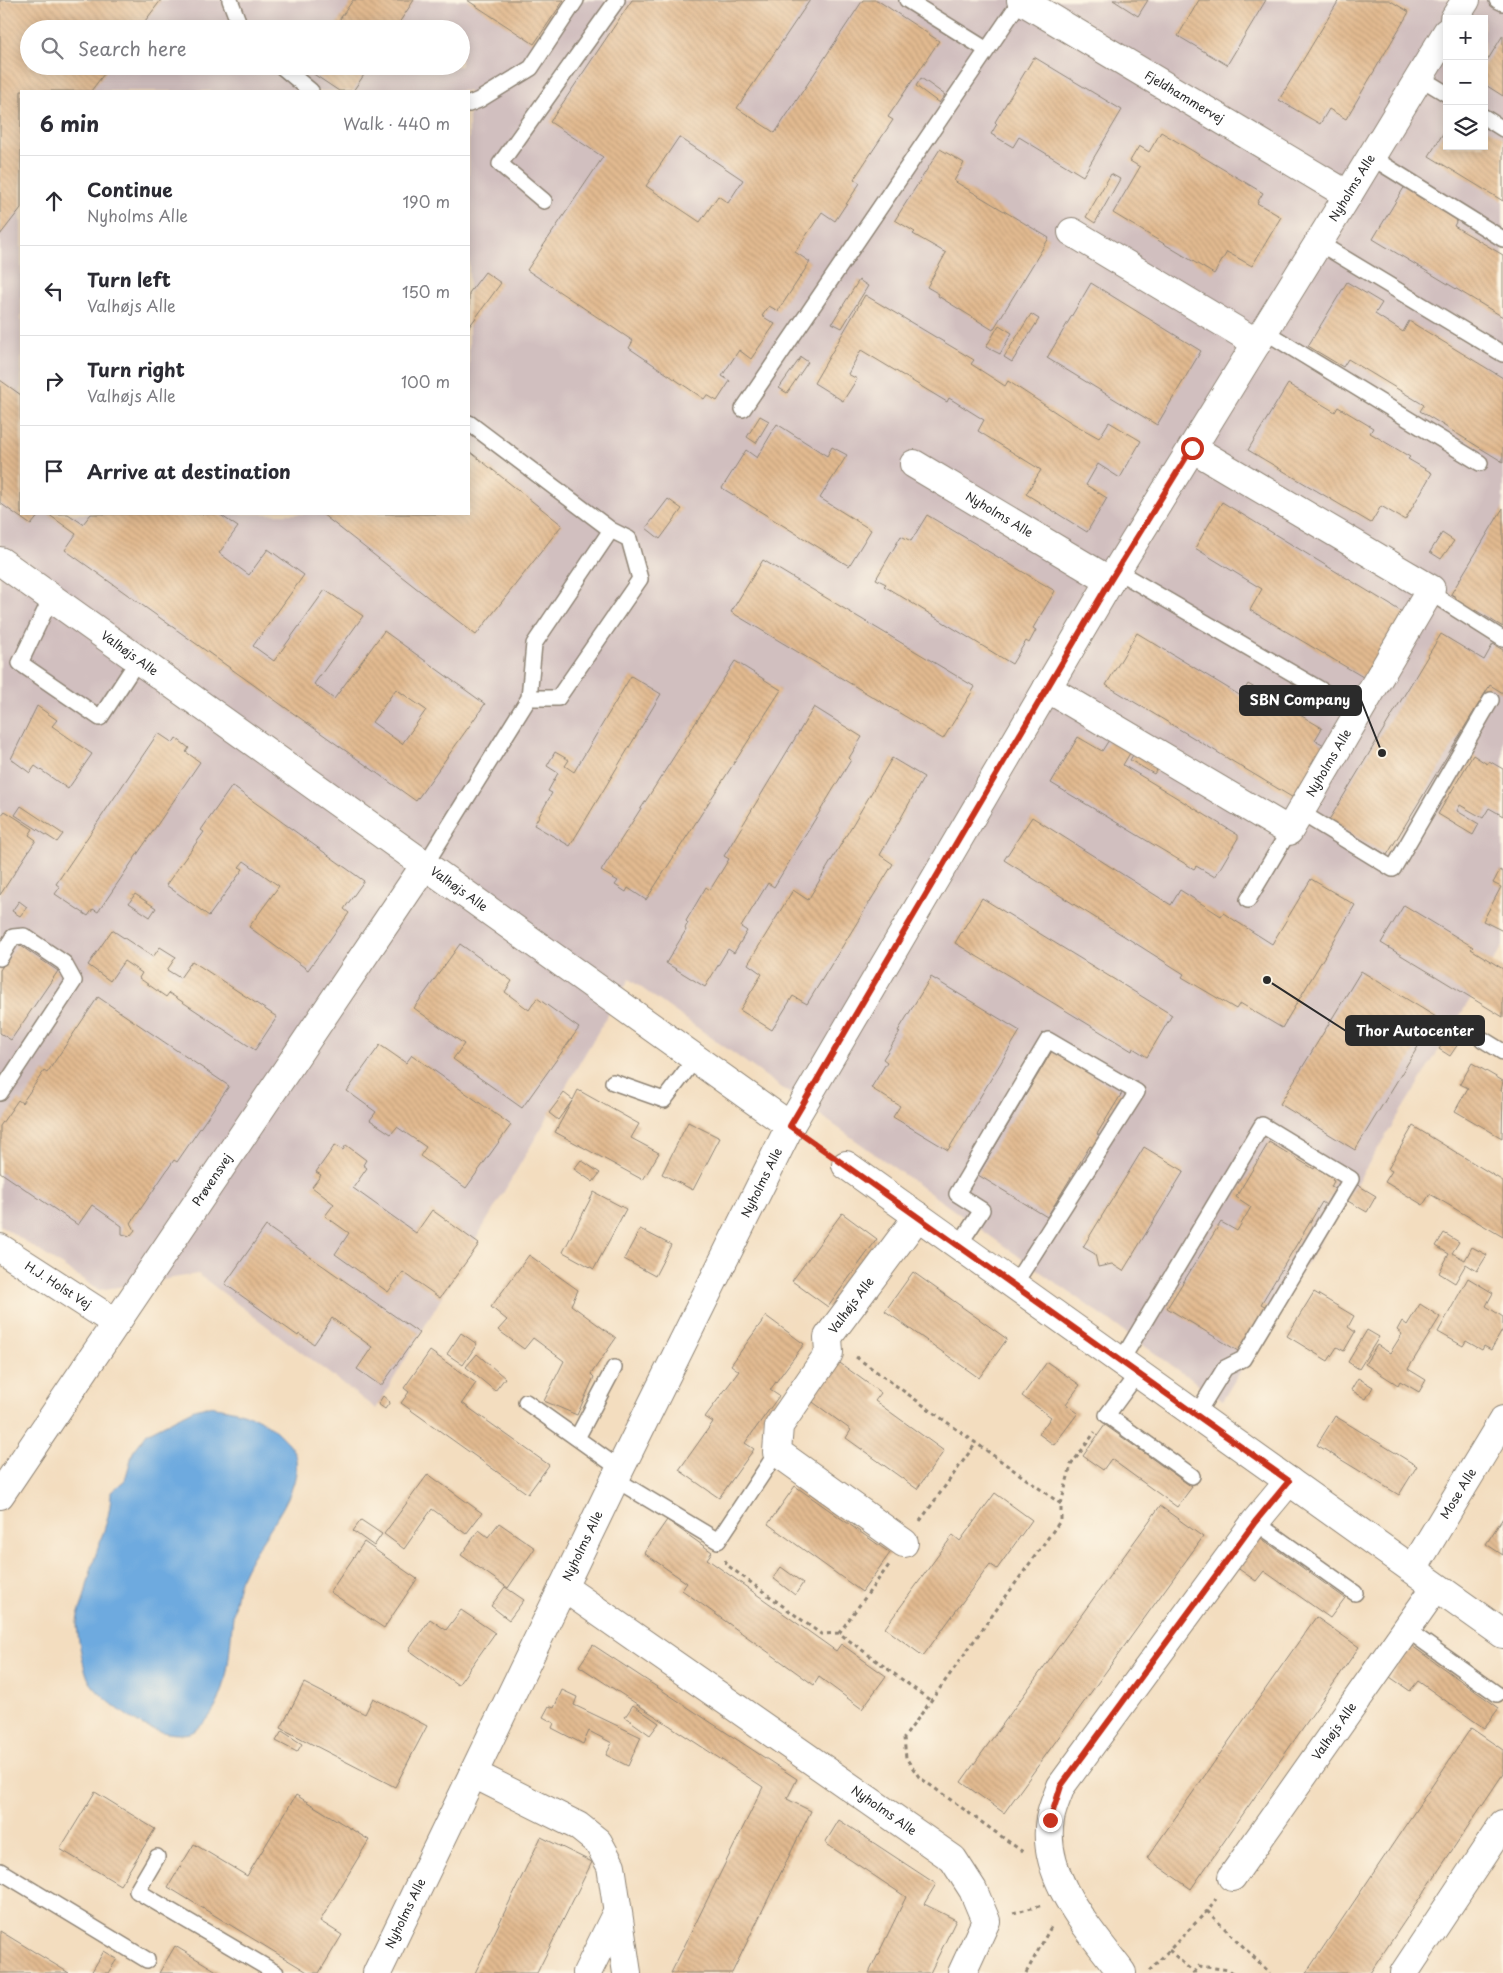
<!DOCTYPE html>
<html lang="en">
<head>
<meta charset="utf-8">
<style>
	body { margin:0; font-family:"Playpen Sans",sans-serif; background:#f7f7f7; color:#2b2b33 }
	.controls { position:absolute; right:15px; top:15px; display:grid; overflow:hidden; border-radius:0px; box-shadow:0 2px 12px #0003 }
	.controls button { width:45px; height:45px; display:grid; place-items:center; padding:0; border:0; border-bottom:1px solid #e1e1e2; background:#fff; color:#2b2b33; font:25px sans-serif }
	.stop { position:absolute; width:15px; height:15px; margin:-11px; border:4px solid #c8321e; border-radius:50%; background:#fff }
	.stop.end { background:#c8321e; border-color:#fff; box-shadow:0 1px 5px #0008 }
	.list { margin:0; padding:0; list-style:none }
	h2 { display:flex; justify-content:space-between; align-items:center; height:65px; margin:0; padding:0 20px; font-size:21px }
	h2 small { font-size:16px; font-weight:400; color:#7c7c81 }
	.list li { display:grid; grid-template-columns:32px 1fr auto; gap:15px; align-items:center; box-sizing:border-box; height:90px; padding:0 20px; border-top:1px solid #e1e1e2 }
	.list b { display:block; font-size:19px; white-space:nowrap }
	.list p { margin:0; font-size:16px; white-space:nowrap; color:#7c7c81 }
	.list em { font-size:16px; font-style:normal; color:#7c7c81 }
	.icon { flex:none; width:28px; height:28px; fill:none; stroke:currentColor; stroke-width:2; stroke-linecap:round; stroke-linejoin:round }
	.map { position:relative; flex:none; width:1503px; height:1973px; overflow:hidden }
	.search { position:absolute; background:#fff; box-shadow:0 2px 12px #0003; left:20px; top:20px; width:450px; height:55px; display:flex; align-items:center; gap:12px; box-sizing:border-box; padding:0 18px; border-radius:28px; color:#7c7c81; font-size:19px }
	.panel { position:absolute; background:#fff; box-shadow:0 2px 12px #0003; left:20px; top:90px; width:450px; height:425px; border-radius:0px }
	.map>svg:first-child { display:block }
	.industrial { fill:#d1bfbf; fill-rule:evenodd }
	.water { fill:#6eaadf; stroke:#4c6a85 }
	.building { fill:url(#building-back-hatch); fill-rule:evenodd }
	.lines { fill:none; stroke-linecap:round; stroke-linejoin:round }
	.lane-casing { stroke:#8f8475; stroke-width:18 }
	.street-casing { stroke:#8f8475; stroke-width:30 }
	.path { stroke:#8f8475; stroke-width:3; stroke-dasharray:4 4; stroke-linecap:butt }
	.lane { stroke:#fff; stroke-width:15 }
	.street { stroke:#fff; stroke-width:28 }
	.route { stroke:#c8321e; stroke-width:6 }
	.labels { text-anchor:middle; stroke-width:4.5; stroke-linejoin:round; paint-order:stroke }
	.street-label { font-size:12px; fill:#2b2b2b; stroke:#fcf5e5 }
	.leader { fill:none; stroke:#2b2b2b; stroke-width:2 }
	.callout-dot { fill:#2b2b2b; stroke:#fcf5e5; stroke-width:2 }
	.callout { fill:#2b2b2b; stroke:#2b2b2b; stroke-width:2 }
	.callout-label { font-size:14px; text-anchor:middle; font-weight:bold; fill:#fff }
</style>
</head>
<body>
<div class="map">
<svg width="1503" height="1973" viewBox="0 0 1503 1973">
	<defs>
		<pattern id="building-back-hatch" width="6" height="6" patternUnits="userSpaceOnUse" patternTransform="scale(1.25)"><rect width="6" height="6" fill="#e2ba90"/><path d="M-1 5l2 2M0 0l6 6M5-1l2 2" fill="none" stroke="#c2a07c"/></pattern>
	</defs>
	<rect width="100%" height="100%" fill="#fcf5e5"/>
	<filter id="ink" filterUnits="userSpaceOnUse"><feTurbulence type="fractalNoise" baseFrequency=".02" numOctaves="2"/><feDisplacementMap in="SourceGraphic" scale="10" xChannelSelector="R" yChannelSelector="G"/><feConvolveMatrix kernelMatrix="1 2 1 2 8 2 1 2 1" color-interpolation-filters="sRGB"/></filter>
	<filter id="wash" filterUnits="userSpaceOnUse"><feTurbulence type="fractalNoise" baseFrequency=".0096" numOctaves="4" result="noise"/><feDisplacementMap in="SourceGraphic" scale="20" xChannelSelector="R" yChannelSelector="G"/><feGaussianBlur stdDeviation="1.12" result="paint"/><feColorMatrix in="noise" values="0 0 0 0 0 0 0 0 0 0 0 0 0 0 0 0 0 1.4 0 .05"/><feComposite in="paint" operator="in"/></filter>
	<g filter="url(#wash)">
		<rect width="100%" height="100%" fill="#f3ddbf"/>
		<path class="industrial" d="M0,0H1503V946L1222,1401L629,979L376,1409L198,1274L99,1290L0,1225ZM1447,19H1484V146H1447ZM29,29H461V66H29ZM21,91H469V514H21Z"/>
		<path class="water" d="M207,1406C235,1409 263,1416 282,1437C288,1443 295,1450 296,1459C302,1499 251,1545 239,1584C226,1627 237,1687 205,1722C201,1725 195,1732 190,1733C177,1736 159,1732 146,1727C132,1721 98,1695 90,1682C84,1673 77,1635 77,1623C77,1615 82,1606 84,1598C88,1583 91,1568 96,1554C103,1533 111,1514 111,1492L125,1480L133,1452L147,1433L194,1409Z"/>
		<g id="blocks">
			<path class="building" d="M0,0H161L139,29H29V66H110L91,91H21V208L0,235Z
				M353,0H414L395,29H333Z
				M467,0H564L534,44Z
				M632,0H810L737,108L775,133L863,0H877L939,41L888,117L893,120L854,179L860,183L835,221L822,212L795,252L810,262L778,311L769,306L762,316L775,324L751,359L739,350L722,376L730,381L717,401L707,395L704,399L629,348L633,341L527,270L603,157L550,122ZM679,137L743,180L728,203L718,196L700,222L646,186Z
				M1113,0H1148L1138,16Z
				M1199,0H1266L1227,65L1178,36Z
				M1339,0H1389L1409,12L1346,119L1329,109L1320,124L1279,100Z
				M1503,35V96L1484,84V66Z
				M1034,57L1122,110L1083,176L1019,137L1013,147L991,134L997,124L995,122Z
				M308,66H370L353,91H339L306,69Z
				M921,78L945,95L939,103L916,86Z
				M1447,127V146H1484V127L1503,138V201L1429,156Z
				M1161,132L1263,193L1257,203L1281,217L1252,266L1227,252L1214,274L1113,213L1140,167L1130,161L1139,146L1149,152Z
				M940,149L964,163L954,181L1049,238L993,330L938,296L939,294L927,287L946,253L913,234L915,232L895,220Z
				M1111,174L1120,179L1095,223L1086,217Z
				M1405,186L1458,218L1454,226L1503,255V317L1373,239Z
				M485,272L501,283L469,327V293Z
				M859,280L868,286L842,328L832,323Z
				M1347,282L1382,303L1375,314L1403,332L1409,321L1503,378V462L1420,411L1424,405L1348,359L1343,367L1308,346Z
				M1091,283L1201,351L1157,425L1047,358Z
				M865,295L974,360L971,364L1005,386L1008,381L1072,423L1099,438L1109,422L1141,441L1120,478L1098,464L1086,485L1107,498L1087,532L1026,494L1041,470L978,431L984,420L949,398L947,402L861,350L848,374L857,379L843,401L814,383Z
				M1031,314L1039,319L1012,362L1004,357Z
				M999,325L1012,333L1000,354L986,347Z
				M801,357L808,362L787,393L779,388Z
				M0,380L21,395V514H40L31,525L0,503Z
				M1288,384L1335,412L1338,407L1373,428L1370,433L1410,457L1408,459L1432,473L1405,520L1381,506L1371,523L1248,450Z
				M760,416L769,421L756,443L747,437Z
				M777,424L827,456L832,447L847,455L820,498L871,530L849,566L722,488L746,450L757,458Z
				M469,451L562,525L476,635L322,514H469Z
				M668,499L682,509L660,539L646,528Z
				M1222,502L1407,615L1368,680L1250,610L1262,589L1195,548Z
				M1503,508V627L1475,610L1473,615L1453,603L1456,597L1451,594Z
				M48,514H68L83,524L91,514H219L238,527L219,553L249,575L268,549L304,575L253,646L274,661L325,590L363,616L314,684L334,699L384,631L485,704L416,801L65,550L76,534ZM396,689L426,710L402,744L372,722Z
				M927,515L1055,591L1033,628L1036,630L1029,643L1026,641L1012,664L884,586L886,584L876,579L901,536L911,541Z
				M1442,533L1454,541L1441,559L1430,552Z
				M763,560L975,687L943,739L731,612Z
				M1137,633L1241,696L1248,684L1322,728L1315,740L1326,746L1295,799L1106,685Z
				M1441,634L1484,660L1493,644L1503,650V693L1490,685L1387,855L1329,820Z
				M735,661L781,690L646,900L628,888L626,892L615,885L618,881L601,871Z
				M631,676L661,694L570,846L534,825L552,793L548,791L558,773L547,766L555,752L569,760L565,766L574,772Z
				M37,706L57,720L52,726L92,754L68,789L35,766L30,773L11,759Z
				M814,707L862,737L849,758L851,760L774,887L768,883L741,927L747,931L734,953L728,949L705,987L666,963L686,930L685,928L688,923L686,921L706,887L710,890L729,859L724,856Z
				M158,733L173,743L176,738L189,748L186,752L200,762L98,912L93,909L88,916L55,894L60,887L56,884Z
				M1112,735L1133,748L1123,765L1238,835V838L1215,877L1196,866L1194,869L1051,783L1078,737L1102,751Z
				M1136,750L1160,765L1154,774L1130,760Z
				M1473,755L1487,764L1489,761L1503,769V816L1489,808L1483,818L1460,805L1457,811L1479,824L1473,835L1438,814Z
				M892,758L924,777L880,855L893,864L807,1004L793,996L772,1030L740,1010L762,974L748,964L793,890L808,900Z
				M232,786L364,881L344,909L349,913L308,970L249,927L279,886L244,861L239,867L243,869L209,916L166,885L204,832L201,830Z
				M21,806L63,834L57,842L15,815Z
				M5,811L33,829L29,835L36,840L0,895V817Z
				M1032,817L1171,905L1180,890L1221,916L1223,913L1272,944L1311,879L1355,905L1282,1028L1240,1003L1236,1009L1182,977L1184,974L1004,860Z
				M1500,870L1503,872V931L1483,921L1501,887L1493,883Z
				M135,894L156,908L150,917L129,903Z
				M982,898L1172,1015L1147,1057L1133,1048L1132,1051L955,943Z
				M19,901L27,907L20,916L12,911Z
				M1404,905L1473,947L1471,949L1503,969V1017L1381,943Z
				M112,930L153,957L160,947L176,957L167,970L180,978L192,961L277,1017L255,1050L169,993L166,997L139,978L142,973L124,961L110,981L88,965Z
				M18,944L58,971L11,1040L0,1033V970Z
				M460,944L512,981L505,992L529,1010L537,998L579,1028L522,1108L453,1059L464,1044L414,1008Z
				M1361,971L1436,1017L1355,1150L1280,1104Z
				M931,977L1020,1031L948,1150L893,1117L900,1106L871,1088L887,1062L883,1059L900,1032L898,1031Z
				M98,997L229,1086L177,1162L174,1160L131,1223L135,1230L130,1236L122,1234V1226L92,1205L78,1225L0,1172V1126L18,1100L22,1103L44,1071L47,1073Z
				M1448,1037L1458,1044L1450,1056L1439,1049Z
				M380,1045L406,1063L412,1055L511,1125L466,1188L420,1156L426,1147L397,1127L391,1134L370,1120L376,1112L347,1091Z
				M1052,1051L1122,1093L1097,1134L1103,1138L1096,1149L1090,1146L1047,1217L978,1175Z
				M1472,1063L1503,1081L1501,1091L1503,1092L1502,1138L1455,1111L1468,1088L1460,1084Z
				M578,1090L639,1124L631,1138L659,1153L643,1180L555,1132L572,1101L558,1120L549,1113L564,1093L573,1100Z
				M688,1122L720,1138L693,1190L662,1174Z
				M1413,1126L1503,1181V1237L1430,1194L1423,1205L1385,1182L1392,1171L1388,1169Z
				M1269,1142L1314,1169L1317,1165L1335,1176L1332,1180L1334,1181L1331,1187L1335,1189L1326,1205L1322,1202L1261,1304L1270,1309L1243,1354L1167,1308L1221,1222L1237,1231L1251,1207L1236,1197Z
				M335,1145L343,1150L346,1145L366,1160L363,1165L367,1168L353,1188L416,1233L432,1210L479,1244L440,1298L403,1272L388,1292L335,1254L349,1233L325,1216L334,1204L312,1187L321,1175L316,1172Z
				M1144,1147L1184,1171L1123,1271L1112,1264L1098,1267L1095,1254L1083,1247Z
				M581,1160L600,1173L593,1182L574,1169Z
				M1356,1184L1376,1196L1367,1212L1346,1200Z
				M594,1192L626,1209L594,1269L563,1252Z
				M842,1213L877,1239L828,1307L792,1281Z
				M266,1226L419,1333L381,1386L357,1369L372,1347L332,1318L314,1344L299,1334L298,1336L225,1284Z
				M640,1229L671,1245L655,1276L624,1259Z
				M1444,1233L1459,1242L1452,1253L1465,1260L1472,1247L1487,1255L1477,1271L1466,1264L1455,1283L1439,1273L1449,1254L1436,1246Z
				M529,1255L578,1290L571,1305L616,1338L591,1374L594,1377L577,1415L544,1401L564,1361L533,1338L524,1349L498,1330L507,1320L491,1307Z
				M913,1272L1007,1339L979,1378L885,1311Z
				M1468,1278L1493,1293L1486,1306L1503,1317V1329L1491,1350L1484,1346L1482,1350L1466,1341L1463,1346L1438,1332Z
				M1314,1292L1354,1316L1348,1327L1355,1332L1344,1351L1337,1347L1328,1361L1287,1336Z
				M1420,1304L1440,1317L1408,1369L1426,1380L1419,1392L1400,1381L1398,1385L1365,1364L1377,1345L1390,1353L1402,1334L1397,1330L1402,1321L1407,1325Z
				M766,1316L804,1344L770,1390L779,1396L745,1443L754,1449L719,1498L679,1470L713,1422L705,1417L739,1371L731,1365Z
				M1367,1330L1379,1337L1359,1369L1348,1362Z
				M461,1333L477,1344L463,1365L447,1354Z
				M430,1351L476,1383L462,1403L549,1465L528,1494L401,1403L409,1392L404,1388Z
				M477,1354L505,1378L495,1391L466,1367Z
				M833,1358L881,1393L875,1401L944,1451L917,1489L846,1438L851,1430L806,1397Z
				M1047,1362L1080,1385L1066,1404L1078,1413L1054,1445L1039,1434L1051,1417L1022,1396Z
				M1358,1378L1373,1387L1366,1399L1351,1390Z
				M383,1396L390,1402L385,1409L378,1404Z
				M1335,1416L1417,1466L1399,1495L1317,1445Z
				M1105,1425L1192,1487L1177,1507L1111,1459L1103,1470L1083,1456Z
				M428,1474L482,1513L466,1534L432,1509L404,1549L384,1534Z
				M795,1486L890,1553L862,1592L768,1524Z
				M995,1493L1032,1520L997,1569L990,1564L923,1656L885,1628L953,1535L960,1541Z
				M1160,1506L1203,1537L1004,1813L961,1782Z
				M1503,1518V1555L1486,1544Z
				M361,1520L382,1534L374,1546L353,1531Z
				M667,1520L712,1552L707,1559L836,1651L841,1644L886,1676L862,1709L819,1677L814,1685L682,1590L687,1583L644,1553Z
				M499,1523L535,1548L508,1588L461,1555L479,1530L488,1537Z
				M1258,1536L1345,1598L1330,1618L1264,1571L1256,1581L1236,1567Z
				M364,1542L417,1579L384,1628L330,1592Z
				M781,1567L803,1583L795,1595L773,1578Z
				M505,1587L524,1600L509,1620L491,1606Z
				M461,1610L495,1633L458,1685L409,1650L430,1619L446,1630Z
				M1316,1617L1359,1647L1191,1889L1147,1858Z
				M593,1645L797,1779L787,1799L811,1811L732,1973H671L763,1787L579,1666Z
				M1412,1646L1499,1708L1484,1728L1418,1681L1410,1691L1390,1677Z
				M304,1683L365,1714L373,1698L427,1726L395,1787L281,1728Z
				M562,1690L577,1697L574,1705L641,1737L628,1766L606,1755L612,1743L589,1731L583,1744L552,1728L554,1723L543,1717L549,1706L554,1708Z
				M633,1705L659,1723L650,1735L625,1717Z
				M1471,1728L1503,1750V1774L1370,1973H1306Z
				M282,1731L302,1744L297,1752L276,1741Z
				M95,1792L155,1829L120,1885L60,1849Z
				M296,1795L369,1840L320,1921L342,1935L319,1973H309L168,1887L194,1844L247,1876Z
				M839,1820L936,1884L924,1904L956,1920L930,1973H869L906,1897L825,1843Z
				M541,1837L592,1862L537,1973H475Z
				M0,1931L69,1973H0Z
				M175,1946L220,1973H159Z
				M104,1951L117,1959L108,1973H91Z"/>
		</g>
	</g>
	<g filter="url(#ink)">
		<use href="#blocks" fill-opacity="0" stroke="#8f8475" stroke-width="1"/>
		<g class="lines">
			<g class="lane-casing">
				<path id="lane" d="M230,0L241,29
					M907,0L987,50
					M1497,0L1503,3
					M281,66L311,91
					M1419,77L1447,94
					M469,104L479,100L531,68L576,0
					M1484,117L1503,129
					M1371,157L1503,239
					M544,201L500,164L617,0
					M1319,243L1503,354
					M1264,331L1480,463
					M743,409L1021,0
					M469,423L611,530L629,539L640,579L558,698H529
					M1117,571L1359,712
					M1429,592L1503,639
					M51,598L20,663L100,718L138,660
					M1300,812L1393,869L1491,700
					M425,865L529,698L534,644L611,530
					M1248,900L1289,831
					M0,958L13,937L24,936L64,963L74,981L0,1093
					M1482,1039L1503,1052
					M613,1082L664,1100L695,1059
					M959,1245L982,1210L957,1194L1048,1040L1137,1092L1014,1285
					M1121,1361L1262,1125L1351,1179L1243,1359L1225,1368L1196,1415
					M1138,1373L1107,1415L1192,1476
					M526,1402L620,1469
					M577,1438L614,1368
					M615,1479L718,1541L777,1452
					M1255,1522L1355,1593
					M1406,1629L1497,1694
					M157,1857L137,1891L276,1973
					M0,1871L147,1960"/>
			</g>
			<g class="street-casing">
				<g id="street">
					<path id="s1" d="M1021,0L1348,195"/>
					<path d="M1454,19L1466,0"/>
					<path d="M1072,232L1257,343"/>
					<path id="s2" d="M914,464L1110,581"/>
					<path id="s3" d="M0,561L790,1126"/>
					<path id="s4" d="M1047,688L1289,831L1431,589L1192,448"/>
					<path d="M846,1165L1503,1634"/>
					<path id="s5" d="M0,1248L116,1323"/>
					<path id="s6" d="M0,1495L425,865"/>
					<path id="s7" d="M904,1543L777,1452L779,1426L829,1353L828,1337L918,1216"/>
					<path id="s8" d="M1413,1569L1503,1420"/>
					<path id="s9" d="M563,1587L953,1859L973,1890L986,1921L962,1973"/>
					<path d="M474,1774L578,1826L598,1842L611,1866L627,1973"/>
					<path id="s10" d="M1232,1877L1436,1587"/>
					<path id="s11" d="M377,1973L620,1469L790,1126L1110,581L1348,195L1447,32"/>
					<path d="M587,1973L617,1912"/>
					<path d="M1122,1973C1090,1930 1040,1877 1050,1819C1052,1808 1057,1797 1061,1786L1255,1522L1289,1481"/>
					<path d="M1404,1973L1503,1824"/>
				</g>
			</g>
			<path class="path" d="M813,1142L824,1150
				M856,1357L1061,1504
				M920,1521L976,1443
				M725,1560L727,1565L821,1634L839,1633L931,1701
				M839,1633L889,1565
				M1023,1852L919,1777L906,1758L904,1738L1061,1520V1504L1071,1465L1095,1432
				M1207,1911L1270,1973
				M1013,1913L1043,1905
				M1169,1950L1194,1973
				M1149,1971L1207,1911L1216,1899
				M1026,1973L1052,1925
				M1194,1973L1199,1966L1229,1970L1233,1973"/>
			<use href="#lane" class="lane"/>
			<use href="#street" class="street"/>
		</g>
	</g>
	<g class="lines" filter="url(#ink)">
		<path class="route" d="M1050,1820L1061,1786L1255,1522L1289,1481L790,1126L1110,581L1192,448"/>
	</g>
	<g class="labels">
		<g class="street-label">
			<text dy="4" stroke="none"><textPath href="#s1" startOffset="190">Fjeldhammervej</textPath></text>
			<text dy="4" stroke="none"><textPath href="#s11" startOffset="2036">Nyholms Alle</textPath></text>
			<text dy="4" stroke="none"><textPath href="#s2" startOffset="99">Nyholms Alle</textPath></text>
			<text dy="4" stroke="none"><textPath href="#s3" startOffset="159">Valhøjs Alle</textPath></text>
			<text dy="4" stroke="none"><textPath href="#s4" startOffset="360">Nyholms Alle</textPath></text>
			<text dy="4" stroke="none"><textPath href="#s3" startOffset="564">Valhøjs Alle</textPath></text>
			<text dy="4" stroke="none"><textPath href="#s6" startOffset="380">Prøvensvej</textPath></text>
			<text dy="4" stroke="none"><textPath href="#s11" startOffset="879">Nyholms Alle</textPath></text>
			<text dy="4" stroke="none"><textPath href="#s5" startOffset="69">H.J. Holst Vej</textPath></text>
			<text dy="4" stroke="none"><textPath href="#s7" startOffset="326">Valhøjs Alle</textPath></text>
			<text dy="4" stroke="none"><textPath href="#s8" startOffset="88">Mose Alle</textPath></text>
			<text dy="4" stroke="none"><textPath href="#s11" startOffset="474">Nyholms Alle</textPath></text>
			<text dy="4" stroke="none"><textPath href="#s10" startOffset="178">Valhøjs Alle</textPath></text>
			<text dy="4" stroke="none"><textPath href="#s9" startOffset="391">Nyholms Alle</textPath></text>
			<text dy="4" stroke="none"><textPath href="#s11" startOffset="66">Nyholms Alle</textPath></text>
		</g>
	</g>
	<path class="leader" d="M1382 753L1361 700M1267 980L1346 1031"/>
	<g class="callout-dot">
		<circle cx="1382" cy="753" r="5"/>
		<circle cx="1267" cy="980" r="5"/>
	</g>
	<g class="callout">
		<rect x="1240" y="686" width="121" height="29" rx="5"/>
		<rect x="1346" y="1016" width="138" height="29" rx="5"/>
	</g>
	<g class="callout-label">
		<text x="1300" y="705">SBN Company</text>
		<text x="1415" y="1036">Thor Autocenter</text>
	</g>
</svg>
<div class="controls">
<button>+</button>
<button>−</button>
<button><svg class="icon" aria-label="layers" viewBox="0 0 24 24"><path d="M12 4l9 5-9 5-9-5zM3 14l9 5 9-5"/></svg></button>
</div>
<div class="stop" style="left:1192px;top:448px"></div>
<div class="stop end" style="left:1050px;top:1820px"></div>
<div class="search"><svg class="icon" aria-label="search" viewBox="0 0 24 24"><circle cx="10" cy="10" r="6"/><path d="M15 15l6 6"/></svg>Search here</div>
<section class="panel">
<h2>6 min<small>Walk · 440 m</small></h2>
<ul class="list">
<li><svg class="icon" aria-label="ahead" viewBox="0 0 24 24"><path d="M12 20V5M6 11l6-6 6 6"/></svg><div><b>Continue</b><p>Nyholms Alle</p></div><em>190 m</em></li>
<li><svg class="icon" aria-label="left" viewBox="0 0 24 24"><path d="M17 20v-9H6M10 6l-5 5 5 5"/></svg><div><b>Turn left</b><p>Valhøjs Alle</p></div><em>150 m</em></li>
<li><svg class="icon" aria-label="right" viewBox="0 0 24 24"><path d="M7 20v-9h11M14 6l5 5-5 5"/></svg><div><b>Turn right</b><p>Valhøjs Alle</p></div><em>100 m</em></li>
<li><svg class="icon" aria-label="arrive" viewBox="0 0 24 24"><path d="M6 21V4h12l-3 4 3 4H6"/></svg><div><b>Arrive at destination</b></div></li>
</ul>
</section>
</div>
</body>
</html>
